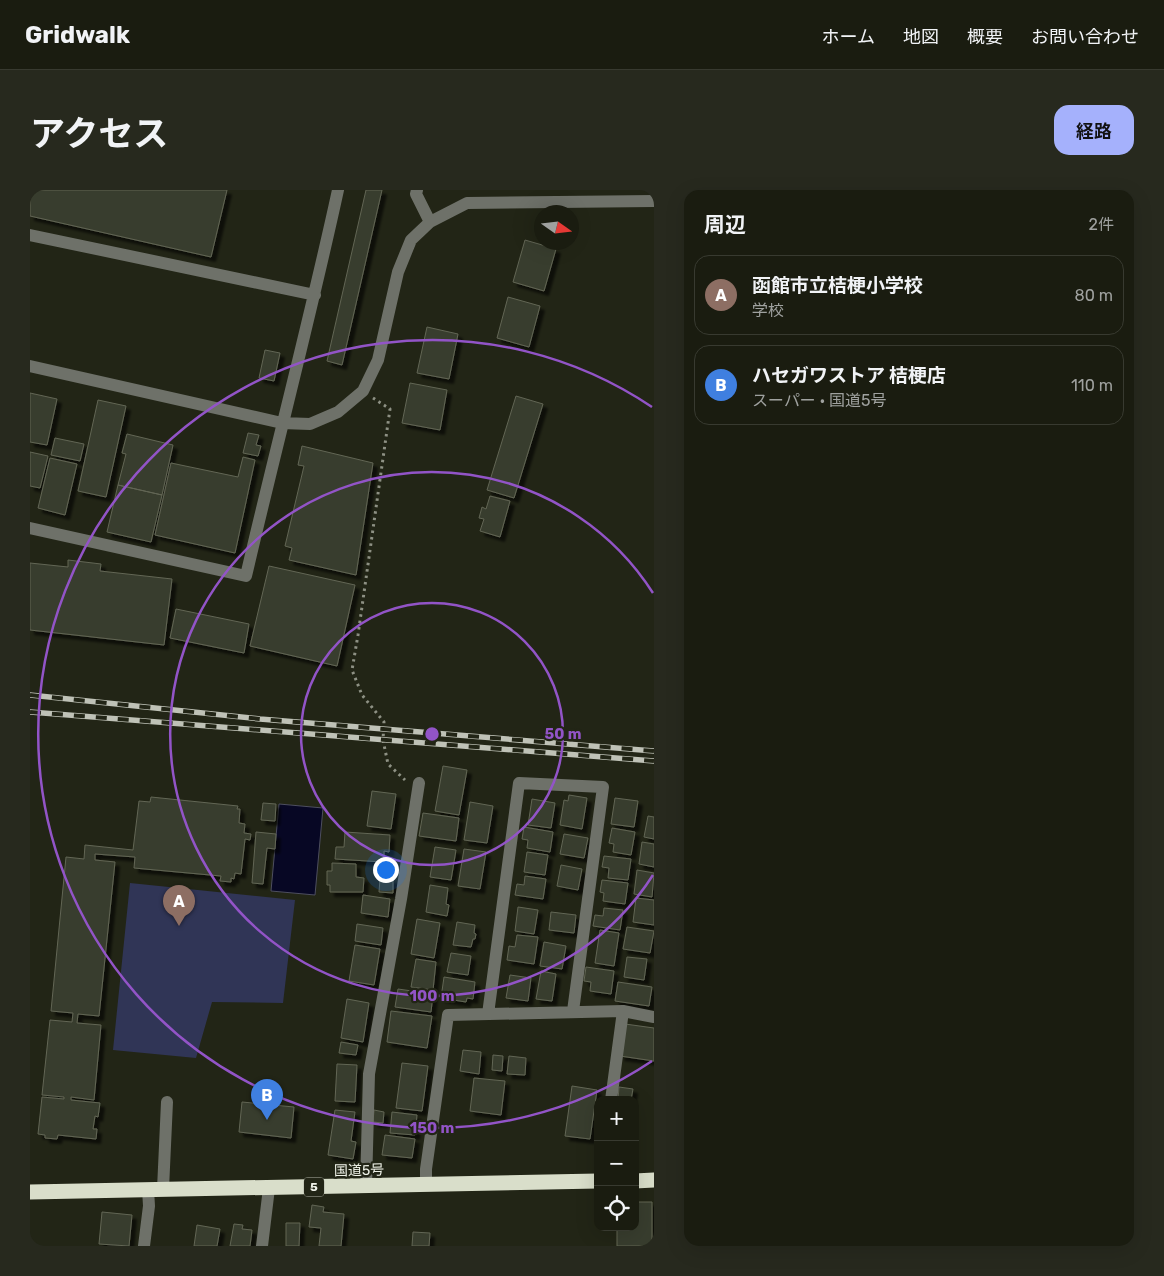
<!DOCTYPE html>
<html lang="ja">
<head>
<meta charset="utf-8">
<style>
	body { margin:0; font-family:Rubik,"Noto Sans JP",sans-serif; background:#27291e; color:#f1f3f6 }
	.controls { position:absolute; right:15px; bottom:15px; display:grid; overflow:hidden; border-radius:10px; box-shadow:0 5px 20px #0002 }
	.controls button { width:45px; height:45px; display:grid; place-items:center; padding:0; border:0; border-bottom:1px solid #383a30; background:#1a1c10; color:#f1f3f6; font:25px sans-serif }
	.compass { position:absolute; left:504px; top:15px; width:45px; height:45px; border-radius:50%; background:#1a1c10; box-shadow:0 5px 20px #0002; rotate:104deg }
	.you { position:absolute; left:355px; top:679px; width:18px; height:18px; margin:-12px; border:4px solid #fff; border-radius:50%; background:#1a73e8; box-shadow:0 0 0 8px #1a73e833 }
	.badge { display:grid; place-items:center; width:32px; height:32px; border-radius:50%; background:#a5b1fc; color:#fff; font-size:16px; font-weight:700 }
	.pin { position:absolute; translate:-50% -41px; filter:drop-shadow(0 1px 2px #0008) }
	.pin::after { content:''; position:absolute; top:26px; width:18px; height:15px; background:inherit; clip-path:polygon(0 0,100% 0,50% 100%) }
	.list { margin:0; padding:0; list-style:none }
	h2 { display:flex; justify-content:space-between; align-items:center; height:65px; margin:0; padding:0 20px; font-size:21px }
	h2 small { font-size:16px; font-weight:400; color:#9fa19f }
	.list li { display:grid; grid-template-columns:32px 1fr auto; gap:15px; align-items:center; box-sizing:border-box; height:80px; margin:0 10px 10px; padding:0 10px; border:1px solid #383a30; border-radius:15px }
	.list b { display:block; font-size:19px; white-space:nowrap }
	.list p { margin:0; font-size:16px; white-space:nowrap; color:#9fa19f }
	.list em { font-size:16px; font-style:normal; color:#9fa19f }
	.icon { flex:none; width:28px; height:28px; fill:none; stroke:currentColor; stroke-width:2; stroke-linecap:round; stroke-linejoin:round }
	.map { position:relative; flex:none; width:624px; height:1056px; overflow:hidden; border-radius:15px }
	header { display:flex; align-items:center; gap:30px; box-sizing:border-box; height:70px; padding:0 25px; background:#1a1c10; border-bottom:1px solid #383a30 }
	header strong { font-size:24px }
	nav { display:flex; gap:28px; margin-inline-start:auto; font-size:18px }
	.intro { display:flex; align-items:center; justify-content:space-between; box-sizing:border-box; height:120px; padding:0 30px }
	h1 { margin:0; font-size:35px }
	.button { padding:12px 22px; border-radius:15px; background:#a5b1fc; color:#111; font-size:18px; font-weight:700 }
	main { display:flex; gap:30px; padding:0 30px }
	aside { flex:1; background:#1a1c10; border-radius:15px; box-shadow:0 5px 20px #0002 }
	.map>svg:first-child { display:block }
	.green { fill:#303556 }
	.water { fill:#070724; stroke:#4d4e5f }
	.building { fill:#393d2d; stroke:#626655; filter:url(#shadow) }
	.lines { fill:none; stroke-linecap:round; stroke-linejoin:round }
	.path { stroke:#8e9184; stroke-width:3; stroke-dasharray:2.5 4; stroke-linecap:butt }
	.minor { stroke:#6e7169; stroke-width:12 }
	.highway { stroke:#d9deca; stroke-width:15 }
	.rail-casing { stroke:#bfc2b7; stroke-width:5.5 }
	.rail { stroke:#222516; stroke-width:4; stroke-dasharray:11; stroke-linecap:butt }
	.ring { fill:none; stroke:#9254c7; stroke-width:2.5 }
	.labels { text-anchor:middle; stroke-width:4.5; stroke-linejoin:round; paint-order:stroke }
	.shield { fill:#222516; stroke:#b2b4a9; stroke-width:1 }
	.shield-label { font-size:12px; font-weight:bold; fill:#eff2e8 }
	.street-label { font-size:14px; fill:#eff2e8; stroke:#222516 }
	.centre { fill:#9254c7; stroke:#222516; stroke-width:2.5 }
	.ring-label { font-size:15px; text-anchor:middle; font-weight:bold; fill:#9254c7; stroke:#222516; stroke-width:4.5; stroke-linejoin:round; paint-order:stroke }
</style>
</head>
<body>
<header>
<strong>Gridwalk</strong>
<nav><a>ホーム</a><a>地図</a><a>概要</a><a>お問い合わせ</a></nav>
</header>
<div class="intro"><h1>アクセス</h1><a class="button">経路</a></div>
<main>
<div class="map">
<svg width="624" height="1056" viewBox="0 0 624 1056">
	<defs>
		<filter id="shadow"><feDropShadow dx="4.5" dy="4.5" stdDeviation="1" flood-color="#0009"/></filter>
	</defs>
	<rect width="100%" height="100%" fill="#222516"/>
	<path class="green" d="M100,693L265,710L253,813L182,812L166,868L83,860Z"/>
	<path class="water" d="M249,614L293,618L285,705L241,701Z"/>
	<path class="building" d="M3,0H197L181,67L0,26V11Z
		M336,0H352L312,175L297,171Z
		M495,50L526,59L514,101L483,92Z
		M478,107L510,116L499,157L467,148Z
		M397,137L428,144L419,189L387,183Z
		M235,160L250,163L244,191L229,188Z
		M380,193L417,200L410,240L372,233Z
		M0,203L27,209L17,255L0,252Z
		M486,206L513,214L484,308L457,300Z
		M68,210L96,216L76,307L48,301Z
		M218,243L229,245L226,255L231,256L228,266L213,263Z
		M97,244L143,255L132,305L88,295L96,264L92,263Z
		M25,248L54,254L50,271L21,265Z
		M272,256L343,273L326,385L259,370L262,358L255,356L274,276L268,275Z
		M0,262L18,266L10,298L0,296Z
		M213,267L225,270L205,363L125,345L141,273L208,287Z
		M20,268L47,274L35,325L8,318Z
		M88,295L132,305L121,352L77,342Z
		M460,306L480,311L470,347L450,341L454,329L449,328L452,317L456,319Z
		M38,370L71,374L70,381L142,389L134,455L0,440V373L38,377Z
		M239,376L325,395L307,476L220,456Z
		M146,419L219,434L214,463L140,448Z
		M413,576L437,580L429,625L405,621Z
		M342,601L366,604L361,639L337,636Z
		M539,605L557,608L552,639L530,635L534,610L538,611Z
		M121,607L208,616L207,619H210L209,633L215,634L214,643L221,644L220,650L215,649L211,684L205,683L204,689L201,688V692L190,691L191,686L104,678L105,667L65,664V670L85,672L69,826L48,824L47,833L71,835L64,910L41,907V910L70,913L68,927L65,926L63,939H67L66,949L28,945L27,949L15,948V945L8,944L12,907L34,909V907L12,905L20,830L42,832L43,823L21,821L36,667L54,669L55,655L103,660L109,611L120,612Z
		M585,608L608,611L604,637L581,634Z
		M502,609L525,613L521,638L498,635Z
		M440,612L463,616L457,653L434,650Z
		M233,613L246,614L245,631L231,630Z
		M393,623L429,628L426,651L389,646Z
		M618,626L624,627V649L614,647Z
		M494,637L523,642L520,662L497,658L498,650L492,649Z
		M582,638L605,642L601,665L583,662L584,654L579,653Z
		M226,642L246,644L245,659L237,658L233,694L222,693Z
		M315,642L360,645L359,662L354,661V672L305,669L306,657H314Z
		M534,644L558,648L554,668L530,664Z
		M612,652L624,654V677L609,674Z
		M405,657L426,660L421,690L400,687Z
		M434,659L456,662L450,699L428,696Z
		M497,662L518,665L515,685L494,682Z
		M574,666L601,669L598,690L578,688L579,678L572,677Z
		M302,673L326,674V687L334,688L333,702H300V695H297V681H302Z
		M531,675L552,679L548,700L527,696Z
		M607,680L624,683L622,707L604,704Z
		M495,686L516,689L513,709L485,705L487,694L494,695Z
		M350,689H363V703L349,702Z
		M572,690L598,693L595,714L573,711L574,703L570,702Z
		M400,695L418,698L416,714L419,715L417,726L396,722Z
		M333,705L360,709L358,727L331,723Z
		M606,708L624,710V735L603,732Z
		M488,717L508,720L504,744L485,741Z
		M574,718L593,720L590,740L563,736L565,725L573,726Z
		M521,722L546,725L544,743L519,740Z
		M387,729L410,733L404,768L381,764Z
		M427,732L445,735L444,743L446,744L445,749H443L441,757L423,755Z
		M327,734L353,738L351,755L325,751Z
		M597,737L624,741L620,763L593,759Z
		M570,740L589,743L584,776L565,773Z
		M487,745L508,747L504,774L477,770L479,756L485,757Z
		M514,752L536,756L532,779L510,776Z
		M325,755L350,759L344,795L319,791Z
		M421,763L441,766L438,785L417,782Z
		M597,767L617,769L614,790L594,787Z
		M386,769L406,772L403,800L381,797Z
		M556,777L584,781L581,804L560,801L561,792L554,791Z
		M511,781L526,784L522,811L506,809Z
		M480,785L501,788L498,811L476,808Z
		M414,787L445,792L443,809L437,808L436,812L411,808Z
		M588,792L622,797L619,816L585,811Z
		M368,799L403,804L401,822L365,817Z
		M317,809L339,813L333,852L311,848Z
		M361,821L402,826L397,858L357,852Z
		M595,834L624,838V871L590,866Z
		M311,852L328,855L326,865L309,863Z
		M433,860L451,862L449,884L430,881Z
		M463,865L473,866L472,881L462,880Z
		M479,866L496,868L495,885L477,884Z
		M372,873L398,876L392,921L366,918Z
		M307,874L327,875L325,912L305,911Z
		M444,888L475,891L471,925L440,921Z
		M542,896L567,900L560,949L535,946Z
		M589,897L603,899L601,910H588Z
		M212,912L264,917L261,948L209,942Z
		M305,920L325,922L321,951L326,952L323,969L298,965Z
		M344,920L354,922L353,933L343,932Z
		M362,922L387,925L385,945L360,943Z
		M355,945L385,949L382,968L352,965Z
		M605,1012H622V1056H587V1037H605Z
		M282,1015L294,1017L293,1022L314,1024L311,1056H289L291,1038L279,1037Z
		M72,1022L102,1025L99,1056L69,1054Z
		M256,1033H270L269,1056H256Z
		M204,1034L213,1035L212,1039L222,1040L220,1056H200Z
		M167,1035L190,1039L187,1056H164Z
		M383,1042L400,1043L399,1056H382Z"/>
	<g class="lines">
		<path class="path" d="M343,208L360,219L328,445L322,480L332,505L354,532L353,550L358,574L375,590"/>
		<path class="minor" d="M387,0L386,4L400,32
			M0,45L285,105
			M0,176L252,233L280,234L308,222L333,201L348,170L368,82L381,50L400,32L437,13L624,11
			M0,338L216,386C246,257 280,129 308,0
			M458,824L489,593L573,597L543,821
			M581,910L593,821
			M396,995V979L418,825L593,821L624,827
			M336,996L339,884L371,709L389,593
			M133,999L137,912
			M114,1056L119,1016L118,999
			M232,1056L239,998"/>
		<path class="highway" d="M605,991L624,990
			M0,1002L568,991"/>
		<g class="rail-casing">
			<path id="rail" d="M0,505L230,529L624,561
				M0,522L624,571"/>
		</g>
		<use href="#rail" class="rail"/>
	</g>
	<g class="ring">
		<circle cx="402" cy="544" r="131"/>
		<path d="M623 685A262 262 0 1 1 623 403"/>
		<path d="M622 871A394 394 0 1 1 622 217"/>
	</g>
	<g class="labels">
		<rect class="shield" x="274" y="987.5" width="20" height="19" rx="4"/>
		<g class="shield-label">
			<text x="284" y="1001">5</text>
		</g>
		<g class="street-label">
			<text transform="translate(329 980) rotate(-1)" y="5">国道5号</text>
		</g>
	</g>
	<circle cx="402" cy="544" r="8" class="centre"/>
	<g class="ring-label">
		<text x="533" y="549">50 m</text>
		<text x="402" y="811">100 m</text>
		<text x="402" y="943">150 m</text>
	</g>
</svg>
<div class="controls">
<button>+</button>
<button>−</button>
<button><svg class="icon" aria-label="locate" viewBox="0 0 24 24"><circle cx="12" cy="12" r="6"/><path d="M12 2v4M12 18v4M2 12h4M18 12h4"/></svg></button>
</div>
<svg class="compass" viewBox="-18 -18 36 36"><path d="M0-13l5 13h-10z" fill="#e53935"/><path d="M0 13l5-13h-10z" fill="#9fa19f"/></svg>
<div class="you"></div>
<div class="pin badge" style="left:149px;top:736px;background:#8d6e63">A</div>
<div class="pin badge" style="left:237px;top:930px;background:#3f7fe0">B</div>
</div>
<aside>
<h2>周辺<small>2件</small></h2>
<ul class="list">
<li><span class="badge" style="background:#8d6e63">A</span><div><b>函館市立桔梗小学校</b><p>学校</p></div><em>80 m</em></li>
<li><span class="badge" style="background:#3f7fe0">B</span><div><b>ハセガワストア 桔梗店</b><p>スーパー · 国道5号</p></div><em>110 m</em></li>
</ul>
</aside>
</main>
</body>
</html>
